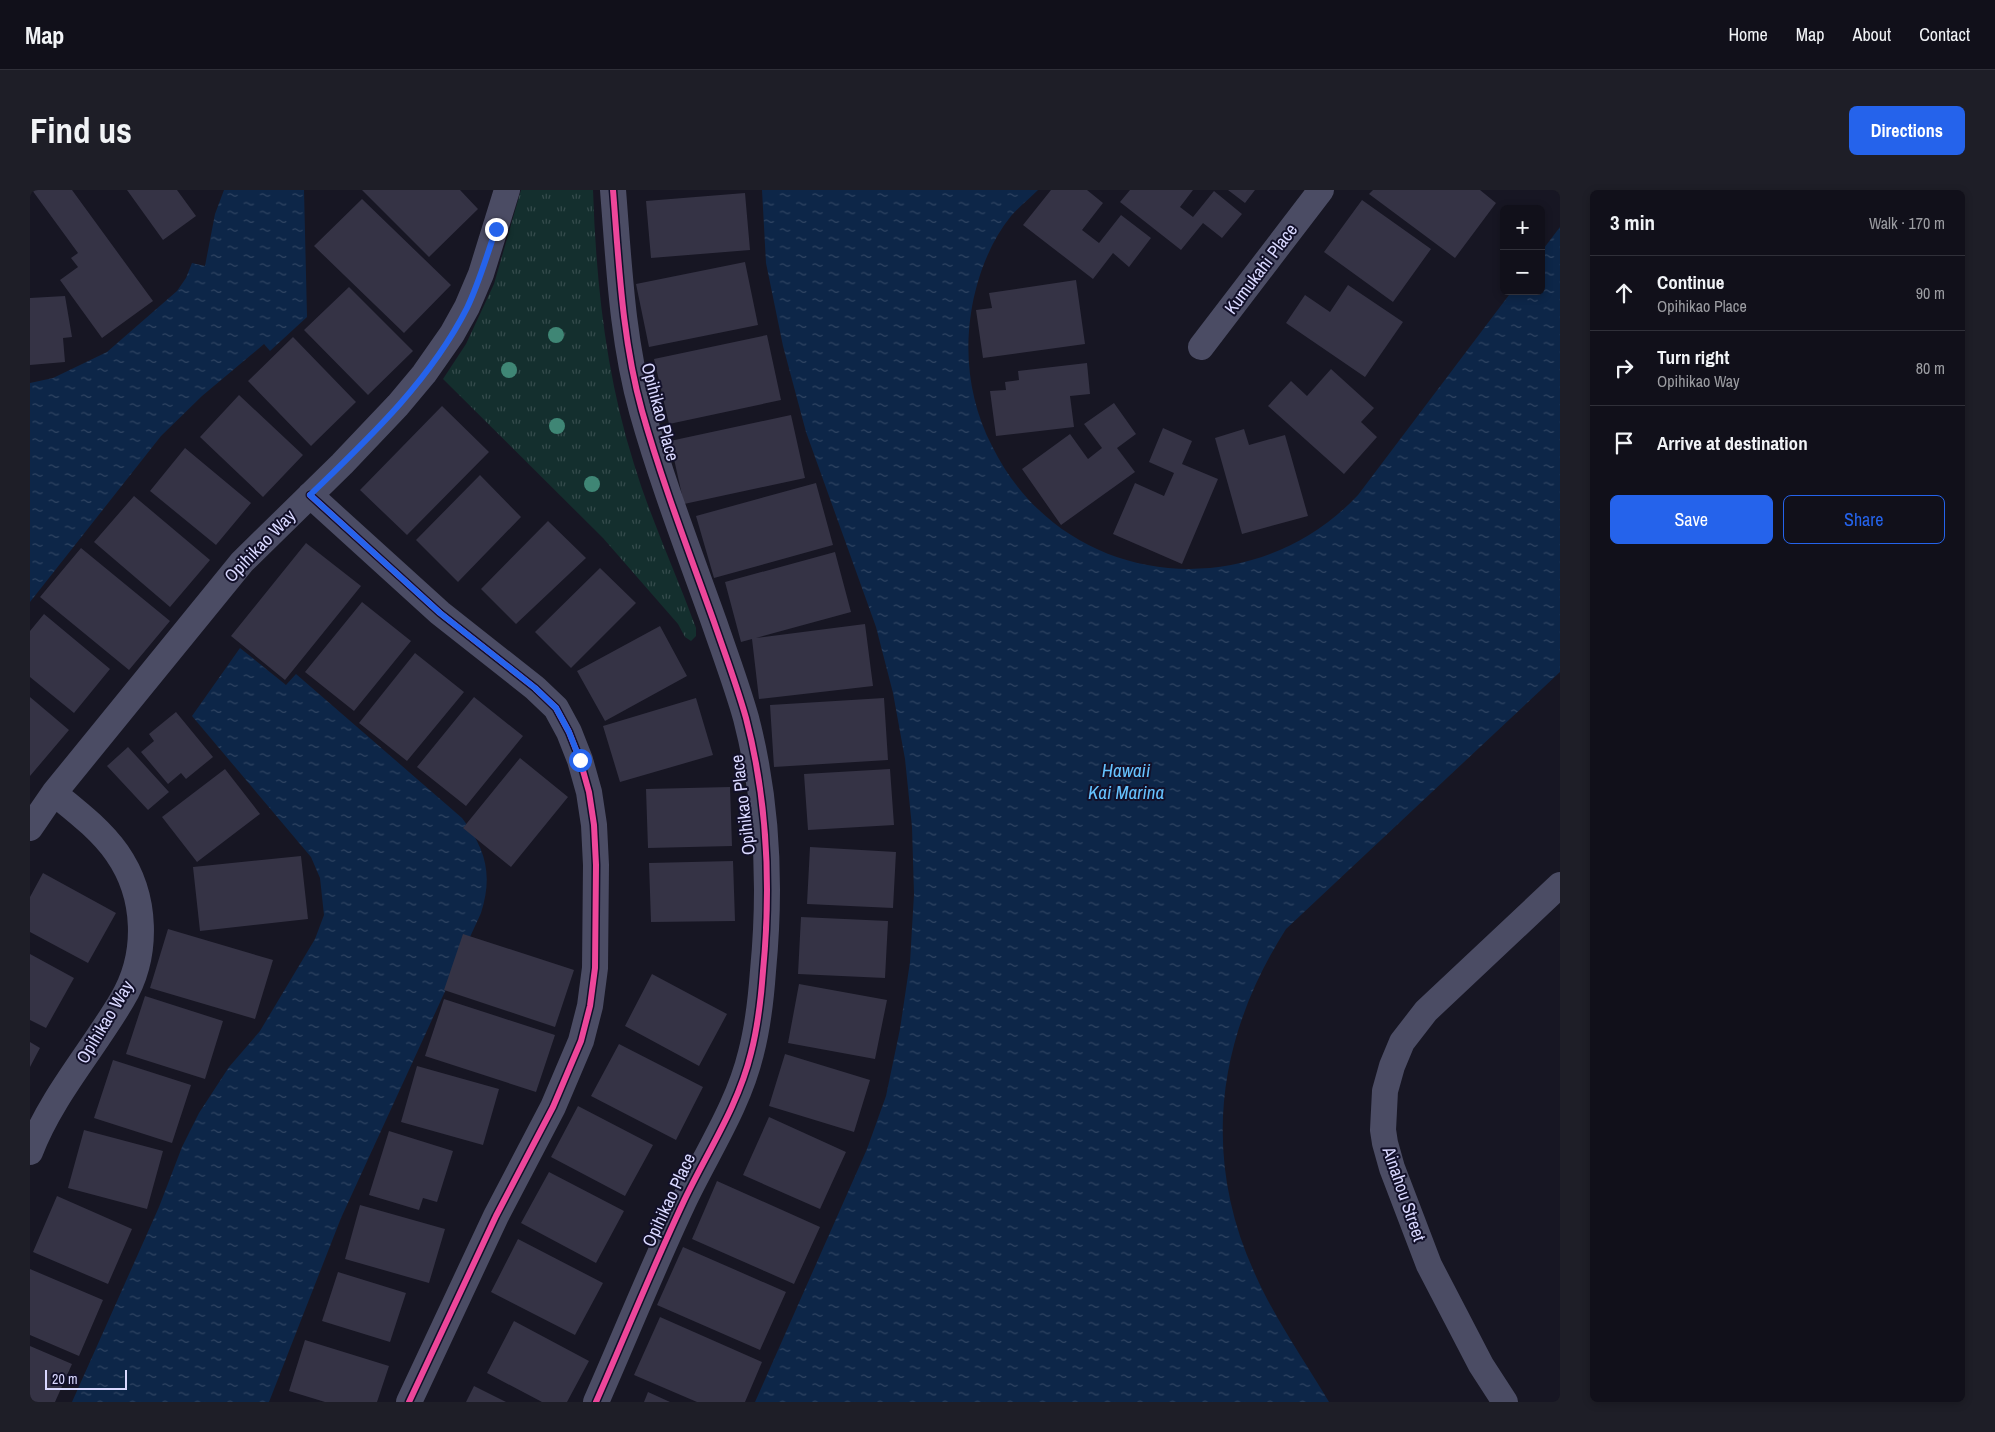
<!DOCTYPE html>
<html lang="en">
<head>
<meta charset="utf-8">
<style>
	body { margin:0; font-family:"Archivo Narrow",sans-serif; background:#1e1e27; color:#f1f3f6 }
	.controls { position:absolute; right:15px; top:15px; display:grid; overflow:hidden; border-radius:8px; box-shadow:0 2px 8px #0003 }
	.controls button { width:45px; height:45px; display:grid; place-items:center; padding:0; border:0; border-bottom:1px solid #303039; background:#11101a; color:#f1f3f6; font:25px sans-serif }
	.scale { position:absolute; left:15px; bottom:12px; width:82px; box-sizing:border-box; padding-left:5px; border:2px solid #d9d8ff; border-top:0; font-size:14px; line-height:18px; white-space:nowrap; color:#d9d8ff; -webkit-text-stroke:4px #121029; paint-order:stroke }
	.stop { position:absolute; width:15px; height:15px; margin:-11px; border:4px solid #2563eb; border-radius:50%; background:#fff }
	.stop.end { background:#2563eb; border-color:#fff; box-shadow:0 1px 5px #0008 }
	.list { margin:0; padding:0; list-style:none }
	h2 { display:flex; justify-content:space-between; align-items:center; height:65px; margin:0; padding:0 20px; font-size:21px }
	h2 small { font-size:16px; font-weight:400; color:#9c9da2 }
	.list li { display:grid; grid-template-columns:32px 1fr auto; gap:15px; align-items:center; box-sizing:border-box; height:75px; padding:0 20px; border-top:1px solid #303039 }
	.list b { display:block; font-size:19px; white-space:nowrap }
	.list p { margin:0; font-size:16px; white-space:nowrap; color:#9c9da2 }
	.list em { font-size:16px; font-style:normal; color:#9c9da2 }
	.actions { display:flex; gap:10px; padding:15px 20px }
	.actions a { flex:1; padding:11px 0; border:1px solid #2563eb; border-radius:8px; text-align:center; font-size:18px; color:#2563eb }
	.actions .main { background:#2563eb; color:#fff }
	.icon { flex:none; width:28px; height:28px; fill:none; stroke:currentColor; stroke-width:2; stroke-linecap:round; stroke-linejoin:round }
	.map { position:relative; flex:none; width:1530px; height:1212px; overflow:hidden; border-radius:8px }
	header { display:flex; align-items:center; gap:30px; box-sizing:border-box; height:70px; padding:0 25px; background:#11101a; border-bottom:1px solid #303039 }
	header strong { font-size:24px }
	nav { display:flex; gap:28px; margin-inline-start:auto; font-size:18px }
	.intro { display:flex; align-items:center; justify-content:space-between; box-sizing:border-box; height:120px; padding:0 30px }
	h1 { margin:0; font-size:35px }
	.button { padding:12px 22px; border-radius:8px; background:#2563eb; color:#fff; font-size:18px; font-weight:700 }
	main { display:flex; gap:30px; padding:0 30px }
	aside { flex:1; background:#11101a; border-radius:8px; box-shadow:0 2px 8px #0003 }
	.map>svg:first-child { display:block }
	.grass { fill:url(#grass-tufts) }
	.water { fill:url(#water-ripples) }
	.building { fill:#353345 }
	.lines { fill:none; stroke-linecap:round; stroke-linejoin:round }
	.minor { stroke:#4b4c64; stroke-width:26 }
	.cycleway-casing { stroke:#121029; stroke-width:9 }
	.cycleway { stroke:#ed469a; stroke-width:6 }
	.tree { fill:#3f8675 }
	.route { stroke:#2563eb; stroke-width:6 }
	.labels { text-anchor:middle; stroke-width:4; stroke-linejoin:round; paint-order:stroke }
	.street-label { font-size:18px; fill:#d9d8ff; stroke:#121029 }
	.water-label { font-size:19px; font-style:italic; fill:#66c3ff; stroke:#121029 }
</style>
</head>
<body>
<header>
<strong>Map</strong>
<nav><a>Home</a><a>Map</a><a>About</a><a>Contact</a></nav>
</header>
<div class="intro"><h1>Find us</h1><a class="button">Directions</a></div>
<main>
<div class="map">
<svg width="1530" height="1212" viewBox="0 0 1530 1212">
	<defs>
		<pattern id="grass-tufts" width="24" height="20" patternUnits="userSpaceOnUse" patternTransform="scale(1.25)"><rect width="24" height="20" fill="#142f2e"/><path d="M3 7l-1-3M5 7V3M7 7l1-3M15 17l-1-3M17 17v-4M19 17l1-3" fill="none" stroke="#364c4d"/></pattern>
		<pattern id="water-ripples" width="26" height="14" patternUnits="userSpaceOnUse" patternTransform="scale(1.25)"><rect width="26" height="14" fill="#0d2648"/><path d="M2 4q2-2 4 0t4 0M15 11q2-2 4 0t4 0" fill="none" stroke="#304563"/></pattern>
	</defs>
	<rect width="100%" height="100%" fill="#171623"/>
	<path class="grass" d="M491,0H563C566,93 576,185 604,274C621,330 646,383 666,438V446L661,451L655,447L648,434L573,348L413,189L436,154L464,94Z"/>
	<path class="water" d="M194,0H274L277,127L240,161L234,154L172,206L131,246L0,412V193L23,188L77,162L147,101L156,88L162,73L175,76L185,24Z
		M732,0H1008C999,9 989,17 981,26C959,53 946,90 941,123C934,169 941,215 962,256C1033,400 1221,419 1328,305L1482,101H1511V62L1530,37V482L1256,739C1187,847 1171,966 1225,1084C1245,1129 1274,1170 1299,1212H725L837,959L856,906L870,839L880,772L884,704L882,637L875,569L863,503L846,437L776,242L753,156L736,73Z
		M210,458L256,495L266,484L432,628C456,659 463,685 451,723L311,1028L239,1212H42L129,1017L152,957L169,923L199,877L230,841L285,749L294,725L290,688L281,667L162,526Z"/>
	<path class="building" d="M2,0H42L123,111L72,148L30,90L48,77L41,68L48,63Z
		M97,0H147L166,26L133,50Z
		M332,0H430L448,19L399,67Z
		M1021,0H1057L1073,13L1052,40L1069,53L1091,25L1121,48L1099,77L1083,63L1063,89L993,35Z
		M1100,0H1163L1150,17L1163,27L1184,1L1212,24L1192,48L1173,33L1151,60L1090,12Z
		M1198,0H1225L1215,13Z
		M1343,0H1450L1466,13L1425,68L1339,4Z
		M715,3L720,60L621,68L616,11Z
		M332,9L421,95L374,143L284,56Z
		M1332,10L1401,59L1363,112L1294,62Z
		M715,72L728,135L619,157L606,94Z
		M1046,90L1055,154L953,168L946,120L962,118L959,103Z
		M1318,95L1373,132L1335,187L1256,133L1275,105L1300,122Z
		M319,97L383,161L338,205L274,140Z
		M35,106L42,147L33,148L35,172L0,175V108Z
		M737,145L751,210L639,234L624,169Z
		M263,147L326,212L281,256L218,191Z
		M1057,173L1060,204L1040,206L1044,237L966,246L960,201L976,200L975,192L989,190L988,181Z
		M1301,179L1344,218L1331,232L1347,247L1314,284L1238,216L1261,191L1277,206Z
		M209,205L273,265L233,307L170,247Z
		M1084,213L1106,244L1087,258L1105,282L1031,335L992,279L1040,244L1058,269L1072,258L1054,234Z
		M412,216L459,262L377,345L330,300Z
		M761,225L775,288L654,314L640,251Z
		M1133,238L1162,251L1152,274L1188,289L1152,374L1083,344L1105,293L1134,306L1144,283L1119,272Z
		M1214,239L1219,255L1255,245L1278,326L1212,344L1185,248Z
		M155,258L221,313L186,355L120,301Z
		M450,285L491,327L428,392L386,350Z
		M786,293L803,355L684,388L666,326Z
		M104,306L180,370L140,417L64,352Z
		M518,331L556,368L486,434L451,399Z
		M276,353L331,396L255,490L201,446Z
		M51,358L140,431L99,480L10,407Z
		M805,362L821,422L726,448L835,434L843,496L729,509L722,449L711,452L695,392Z
		M570,378L606,413L541,478L505,442Z
		M332,412L381,451L324,521L275,482Z
		M14,424L80,479L44,523L0,487V441Z
		M630,436L657,486L575,531L547,481Z
		M385,463L434,502L377,571L329,533Z
		M0,507L39,540L0,586Z
		M444,507L493,546L436,616L387,577Z
		M666,508L683,565L590,592L573,536Z
		M854,508L858,570L744,577L740,515Z
		M146,522L183,567L156,589L151,583L138,594L111,562L124,551L119,544Z
		M98,557L139,602L118,620L77,576Z
		M490,568L538,607L481,677L433,638Z
		M195,579L230,624L167,672L132,627Z
		M860,579L864,635L778,640L774,584Z
		M700,597L702,656L618,658L616,599Z
		M780,657L866,662L863,718L777,714Z
		M271,666L278,729L170,741L163,677Z
		M703,671L705,731L621,732L619,673Z
		M13,683L86,723L58,773L0,742V707Z
		M771,727L858,731L855,788L768,784Z
		M138,739L243,770L225,829L120,798Z
		M433,744L544,780L525,837L414,800Z
		M0,764L44,788L16,838L0,830Z
		M622,784L697,824L669,876L595,836Z
		M769,794L857,810L845,869L758,853Z
		M115,806L193,831L175,889L96,864Z
		M414,809L525,845L506,902L395,866Z
		M0,852L10,858L0,877Z
		M589,854L673,897L646,950L561,906Z
		M755,864L840,890L824,942L739,916Z
		M83,870L161,895L142,953L64,928Z
		M387,876L469,899L453,955L371,932Z
		M548,916L623,955L595,1006L521,967Z
		M739,927L816,962L790,1019L713,985Z
		M54,940L133,961L117,1019L38,998Z
		M359,941L423,961L407,1012L393,1008L389,1020L339,1005Z
		M519,982L594,1021L566,1073L491,1033Z
		M687,991L790,1037L764,1094L662,1049Z
		M27,1006L102,1039L78,1094L3,1062Z
		M330,1015L415,1039L399,1093L315,1069Z
		M488,1049L573,1093L545,1145L461,1102Z
		M653,1057L756,1102L730,1160L627,1115Z
		M0,1079L73,1110L49,1166L0,1145Z
		M308,1082L376,1103L360,1152L292,1131Z
		M630,1127L732,1172L715,1212H667L604,1185Z
		M484,1131L559,1171L537,1212H512L457,1183Z
		M275,1150L359,1176L347,1212H295L259,1201Z
		M0,1156L42,1174L25,1212H0Z
		M444,1196L476,1212H436Z
		M618,1202L640,1212H614Z"/>
	<g class="lines">
		<path class="minor" d="M1171,157L1291,0
			M280,305L410,423L505,498L526,518L539,542L550,570L559,602L564,635L566,675L565,778L560,816L551,851L523,917L466,1026L379,1212
			M0,638L24,603L212,372L312,274L368,215L394,184L422,144L437,117L451,84L477,0
			M0,962C21,907 62,861 92,810C119,765 117,706 87,663C70,639 46,621 24,603
			M566,1212C595,1146 622,1079 653,1013C676,964 708,917 721,863C728,836 731,809 733,781C741,698 737,609 716,528C707,496 695,464 684,432C659,362 632,292 612,221C592,149 589,74 583,0
			M1475,1212L1451,1175L1399,1075L1362,978L1355,953L1353,940L1355,901L1362,876L1372,852L1396,821L1530,695"/>
		<g class="cycleway-casing">
			<path id="cycleway" d="M280,305L410,423L505,498L526,518L539,542L550,570L559,602L564,635L566,675L565,778L560,816L551,851L523,917L466,1026L379,1212
				M566,1212C595,1146 622,1079 653,1013C676,964 708,917 721,863C728,836 731,809 733,781C741,698 737,609 716,528C707,496 695,464 684,432C659,362 632,292 612,221C592,149 589,74 583,0"/>
		</g>
		<use href="#cycleway" class="cycleway"/>
	</g>
	<g class="tree">
		<circle cx="526" cy="145" r="8"/>
		<circle cx="479" cy="180" r="8"/>
		<circle cx="527" cy="236" r="8"/>
		<circle cx="562" cy="294" r="8"/>
	</g>
	<g class="lines">
		<path class="route" d="M466,39C457,65 449,93 437,118C400,191 338,249 280,305L410,423L505,498L526,518L539,542L550,570"/>
	</g>
	<g class="labels">
		<g class="street-label">
			<text transform="translate(1231 79) rotate(-53)" y="6">Kumukahi Place</text>
			<text transform="translate(630 222) rotate(75)" y="6">Opihikao Place</text>
			<text transform="translate(230 356) rotate(-46)" y="6">Opihikao Way</text>
			<text transform="translate(713 615) rotate(-97)" y="6">Opihikao Place</text>
			<text transform="translate(75 832) rotate(-59)" y="6">Opihikao Way</text>
			<text transform="translate(1374 1004) rotate(71)" y="6">Ainahou Street</text>
			<text transform="translate(639 1010) rotate(-65)" y="6">Opihikao Place</text>
		</g>
		<g class="water-label">
			<text x="1096" y="587">Hawaii<tspan x="1096" dy="22">Kai Marina</tspan></text>
		</g>
	</g>
</svg>
<div class="controls">
<button>+</button>
<button>−</button>
</div>
<div class="scale">20 m</div>
<div class="stop" style="left:550px;top:570px"></div>
<div class="stop end" style="left:466px;top:39px"></div>
</div>
<aside>
<h2>3 min<small>Walk · 170 m</small></h2>
<ul class="list">
<li><svg class="icon" aria-label="ahead" viewBox="0 0 24 24"><path d="M12 20V5M6 11l6-6 6 6"/></svg><div><b>Continue</b><p>Opihikao Place</p></div><em>90 m</em></li>
<li><svg class="icon" aria-label="right" viewBox="0 0 24 24"><path d="M7 20v-9h11M14 6l5 5-5 5"/></svg><div><b>Turn right</b><p>Opihikao Way</p></div><em>80 m</em></li>
<li><svg class="icon" aria-label="arrive" viewBox="0 0 24 24"><path d="M6 21V4h12l-3 4 3 4H6"/></svg><div><b>Arrive at destination</b></div></li>
</ul>
<div class="actions"><a class="main">Save</a><a>Share</a></div>
</aside>
</main>
</body>
</html>
